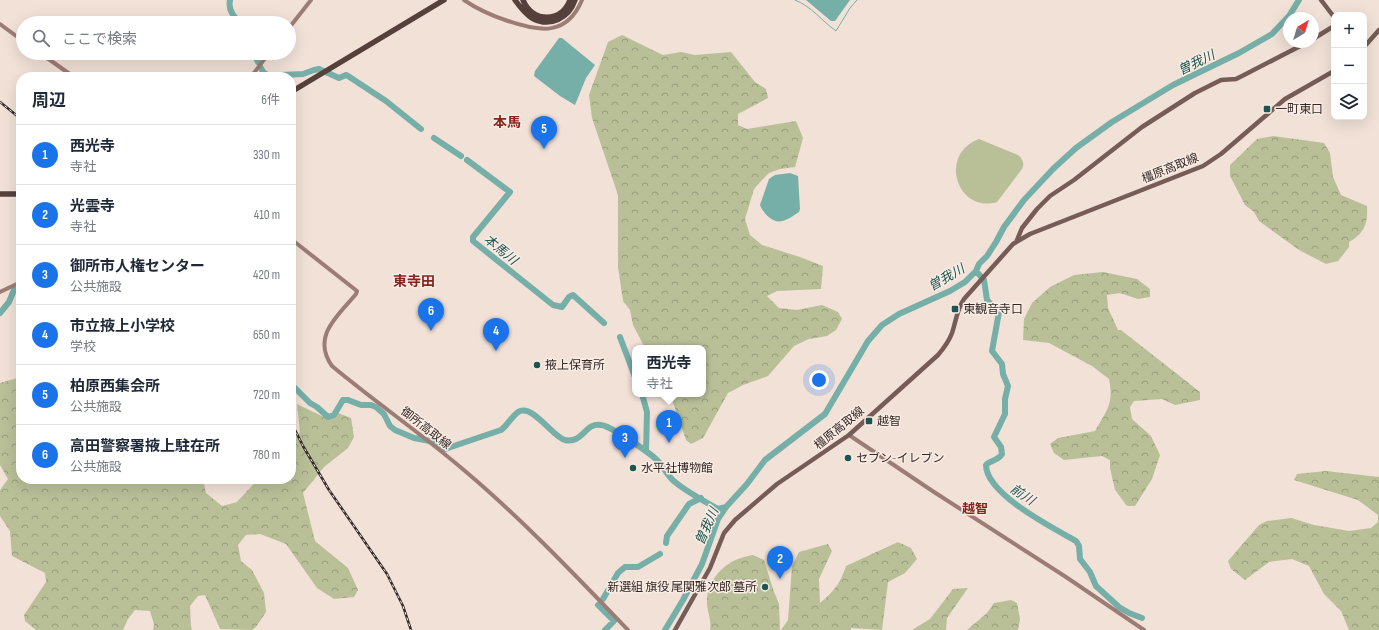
<!DOCTYPE html>
<html lang="ja">
<head>
<meta charset="utf-8">
<style>
	body { margin:0; font-family:"Sofia Sans Condensed","Noto Sans JP",sans-serif; background:#f2f2f3; color:#1f2937 }
	.controls { position:absolute; right:12px; top:12px; display:grid; overflow:hidden; border-radius:8px; box-shadow:0 4px 16px #0002 }
	.controls button { width:36px; height:36px; display:grid; place-items:center; padding:0; border:0; border-bottom:1px solid #e0e1e3; background:#fff; color:#1f2937; font:20px sans-serif }
	.compass { position:absolute; left:1283px; top:12px; width:36px; height:36px; border-radius:50%; background:#fff; box-shadow:0 4px 16px #0002; rotate:38deg }
	.you { position:absolute; left:819px; top:380px; width:14px; height:14px; margin:-10px; border:3px solid #fff; border-radius:50%; background:#1a73e8; box-shadow:0 0 0 6px #1a73e833 }
	.badge { display:grid; place-items:center; width:26px; height:26px; border-radius:50%; background:#1a73e8; color:#fff; font-size:13px; font-weight:700 }
	.pin { position:absolute; translate:-50% -33px; filter:drop-shadow(0 1px 2px #0008) }
	.pin::after { content:''; position:absolute; top:21px; width:14px; height:12px; background:inherit; clip-path:polygon(0 0,100% 0,50% 100%) }
	.popup { position:absolute; left:632px; top:345px; width:74px; height:52px; box-sizing:border-box; display:grid; place-content:center; border-radius:8px; background:#fff; filter:drop-shadow(0 1px 3px #0005); font-size:13px; white-space:nowrap; color:#747a83 }
	.popup b { font-size:15px; color:#1f2937 }
	.popup::after { content:''; position:absolute; left:50%; top:100%; margin-left:-8px; border:8px solid transparent; border-top-color:#fff }
	.list { margin:0; padding:0; list-style:none }
	h2 { display:flex; justify-content:space-between; align-items:center; height:52px; margin:0; padding:0 16px; font-size:17px }
	h2 small { font-size:13px; font-weight:400; color:#747a83 }
	.list li { display:grid; grid-template-columns:26px 1fr auto; gap:12px; align-items:center; box-sizing:border-box; height:60px; padding:0 16px; border-top:1px solid #e0e1e3 }
	.list b { display:block; font-size:15px; white-space:nowrap }
	.list p { margin:0; font-size:13px; white-space:nowrap; color:#747a83 }
	.list em { font-size:13px; font-style:normal; color:#747a83 }
	.icon { flex:none; width:22px; height:22px; fill:none; stroke:currentColor; stroke-width:2; stroke-linecap:round; stroke-linejoin:round }
	.map { position:relative; flex:none; width:1379px; height:630px; overflow:hidden }
	.search { position:absolute; background:#fff; box-shadow:0 4px 16px #0002; left:16px; top:16px; width:280px; height:44px; display:flex; align-items:center; gap:10px; box-sizing:border-box; padding:0 14px; border-radius:22px; color:#747a83; font-size:15px }
	.panel { position:absolute; background:#fff; box-shadow:0 4px 16px #0002; left:16px; top:72px; width:280px; height:412px; border-radius:16px }
	.map>svg:first-child { display:block }
	.forest { fill:url(#forest-crowns) }
	.garden { fill:#b9c098 }
	.water { fill:#76aea8 }
	.lines { fill:none; stroke-linecap:round; stroke-linejoin:round }
	.stream { stroke:#76aea8; stroke-width:1 }
	.river { stroke:#76aea8; stroke-width:6 }
	.secondary { stroke:#9c7d75; stroke-width:4 }
	.primary { stroke:#765c56; stroke-width:4.5 }
	.highway { stroke:#55403c; stroke-width:5.5 }
	.rail-casing { stroke:#342826; stroke-width:2.5 }
	.rail { stroke:#f9ece4; stroke-width:1; stroke-dasharray:3; stroke-linecap:butt }
	.poi-dot { fill:#1b5650; stroke:#f9ece4; stroke-width:1.5 }
	.labels { text-anchor:middle; stroke-width:3; stroke-linejoin:round; paint-order:stroke }
	.poi-label { font-size:12px; fill:#342826; stroke:#f9ece4; text-anchor:start }
	.street-label { font-size:12px; fill:#342826; stroke:#f9ece4 }
	.water-label { font-size:13px; font-style:italic; fill:#1b5650; stroke:#f9ece4 }
	.neighbourhood-label { font-size:13px; font-weight:bold; fill:#84261e; stroke:#f9ece4 }
	.quarter-label { font-size:14px; font-weight:bold; fill:#84261e; stroke:#f9ece4 }
</style>
</head>
<body>
<div class="map">
<svg width="1379" height="630" viewBox="0 0 1379 630">
	<defs>
		<pattern id="forest-crowns" width="20" height="18" patternUnits="userSpaceOnUse"><rect width="20" height="18" fill="#b9c098"/><path d="M2 6a3 3 0 1 1 6 0M12 15a3 3 0 1 1 6 0" fill="none" stroke="#979c7c"/></pattern>
	</defs>
	<rect width="100%" height="100%" fill="#f1e1d7"/>
	<path class="forest" d="M622,35L663,55L681,52L695,55L731,52L755,82L766,89L768,98L738,114V125L747,129L796,121L803,138L795,167L780,169L769,173L762,180L754,189L745,219L750,235L762,245L800,257L823,266L821,289L777,291L767,296L779,308L797,310L822,305L838,312L842,319L836,330L827,336L809,339L794,346L768,376L743,385L728,393L703,438L691,444L686,440L670,394H703V348H645L633,325L630,310L623,301L618,267V195L592,118L589,95L608,42Z
		M1273,136L1324,143L1330,153L1333,177L1341,195L1367,206C1368,223 1365,233 1349,242V247L1338,261L1326,264L1299,250L1259,221L1254,212L1245,205L1230,176V165L1257,139Z
		M1103,272L1137,279L1150,289V297L1138,299L1120,293L1107,295L1108,308L1118,330H1121L1200,392V400L1175,405L1162,399L1134,401L1130,407L1132,419L1151,436L1160,455L1152,479L1135,506H1127L1115,490L1110,468V460L1102,456L1064,460L1054,453L1050,444L1058,438L1095,431C1107,410 1114,404 1109,379L1092,366L1049,343L1023,340L1024,319L1032,303L1050,287L1074,275Z
		M21,377V479H203L206,493L222,506L237,502L258,479H291V445L300,432L297,404L326,418C332,419 335,417 338,413L351,418L354,437L348,448L324,467L303,493L315,541L348,568L358,590L354,597L334,599L317,588L286,544L260,534L246,535L238,545L241,561L252,570L264,593L266,612L256,627L252,630L220,629L205,595L198,596L190,606L191,626L192,630H153L154,624L150,611L135,610L128,619L123,630H36L25,621L24,615L46,582L45,573L12,556L10,531L0,516V490L8,479L0,465V383Z
		M1326,471L1379,477V630H1349L1341,611L1324,594L1309,566L1292,559L1269,562L1245,580L1231,569L1228,561L1259,525L1267,521L1291,518L1314,525L1349,531L1371,528L1378,522V515L1358,500L1294,480L1297,474Z
		M898,542L911,548L917,559L905,573L888,582L882,630L851,628V630H781L788,620L792,566L799,552L828,544L832,551L819,579L820,603C834,591 840,584 846,566Z
		M753,555L764,560L773,589L779,604L780,630H710C712,620 707,612 707,602C707,583 720,566 738,559C742,557 748,556 753,555Z
		M968,588L947,618L946,630H912L930,619L953,589Z
		M1011,600L1017,603L1020,619L1018,630H967L987,613L994,603Z"/>
	<path class="garden" d="M979,139L1018,155C1022,158 1025,163 1022,169L997,202C958,214 937,155 979,139Z"/>
	<path class="water" d="M806,0H850L835,21H831Z
		M559,38H562L595,65L586,78L575,105L560,96L534,76L535,71Z
		M790,173L798,176L800,209L799,212C794,215 788,220 782,221C773,224 763,213 760,205L769,179L775,175Z"/>
	<g class="lines">
		<path class="stream" d="M795,0C811,6 822,21 836,31L850,8L857,0"/>
		<path class="river" d="M230,0C228,9 233,17 241,23
			M254,53L258,62
			M261,68L263,72L270,77
			M275,77L280,75L303,74L314,70L319,69L339,78L346,75L348,76L386,101L421,129
			M434,138L461,156
			M467,160L510,192L473,237V241L553,305L562,307L569,297L573,295L604,323
			M976,271L984,280L987,300L999,312L992,351L1002,364L1003,374L1008,386L1005,399V414L994,437L1001,447L1002,454C998,461 990,460 986,465C986,494 1053,528 1076,541L1079,546L1080,559L1090,572L1096,586L1119,607L1129,613L1142,618
			M0,313L9,302L14,290L21,287
			M620,337L635,377
			M291,384L310,403L317,407L328,417L334,415L343,400H348L361,405H371L376,407L384,414L390,426L395,430L414,438L435,442L445,449L501,430C508,425 513,414 520,411C534,406 553,437 565,440C583,444 585,422 601,425C611,426 650,453 658,461C664,467 667,476 675,482C687,492 704,501 718,509L726,507
			M642,394L647,412L646,451
			M666,543L667,536L689,504L701,498
			M603,599L618,573L625,567H638L660,554
			M598,605L614,621L605,630
			M665,630L683,600L702,564L718,519L726,507L747,484L765,460L825,414L868,341L882,325L899,314L950,291L965,282L976,271L979,264L987,256L996,242L1004,227L1024,200L1053,169L1076,148L1112,122L1173,85L1239,53L1272,34L1289,16L1299,0"/>
		<path class="secondary" d="M464,0C477,9 493,16 508,21C540,32 567,36 582,0
			M0,24L23,41
			M289,28L311,0
			M40,53L74,77
			M251,77L269,53
			M291,239L357,291L356,294C338,316 311,336 332,366C375,402 422,434 465,471C523,520 575,575 628,630
			M0,292L21,282
			M849,435L934,492L1066,577L1144,630"/>
		<path class="primary" d="M1321,0L1334,17
			M1313,39L1334,26
			M1364,47L1379,30
			M1017,240L1022,228L1037,209L1050,196L1074,180L1142,127L1195,93L1221,80L1236,79L1244,75L1308,42
			M675,630L710,568L724,533L735,520L777,484L849,435L938,355C944,348 949,341 952,333C956,321 957,309 964,299L1013,244L1030,234L1203,166L1221,154L1285,99L1334,71"/>
		<path class="highway" d="M515,0C520,7 525,14 532,18C550,28 569,18 575,0
			M523,0C532,23 562,23 570,0
			M291,92L444,0
			M0,194H21"/>
		<g class="rail-casing">
			<path id="rail" d="M0,102L21,119
				M291,422L303,446L329,490L387,574L403,606L411,630"/>
		</g>
		<use href="#rail" class="rail"/>
	</g>
	<g class="poi-dot">
		<rect x="1263" y="105" width="8" height="8" rx="2"/>
		<rect x="951" y="305" width="8" height="8" rx="2"/>
		<circle cx="537" cy="365" r="4"/>
		<rect x="865" y="417" width="8" height="8" rx="2"/>
		<circle cx="848" cy="458" r="4"/>
		<circle cx="633" cy="468" r="4"/>
		<circle cx="765" cy="587" r="4"/>
	</g>
	<g class="labels">
		<g class="poi-label">
			<text x="1275" y="113">一町東口</text>
			<text x="963" y="313">東観音寺口</text>
			<text x="545" y="369">掖上保育所</text>
			<text x="877" y="425">越智</text>
			<text x="856" y="462">セブン-イレブン</text>
			<text x="641" y="472">水平社博物館</text>
			<text x="757" y="591" text-anchor="end">新選組 旗役 尾関雅次郎 墓所</text>
		</g>
		<g class="street-label">
			<text transform="translate(1170 168) rotate(-22)" y="4">橿原高取線</text>
			<text transform="translate(426 428) rotate(38)" y="4">御所高取線</text>
			<text transform="translate(839 428) rotate(-39)" y="4">橿原高取線</text>
		</g>
		<g class="water-label">
			<text transform="translate(1196 62) rotate(-26)" y="5">曽我川</text>
			<text transform="translate(501 249) rotate(39)" y="5">本馬川</text>
			<text transform="translate(946 277) rotate(-30)" y="5">曽我川</text>
			<text transform="translate(1023 494) rotate(33)" y="5">前川</text>
			<text transform="translate(706 526) rotate(-66)" y="5">曽我川</text>
		</g>
		<g class="neighbourhood-label">
			<text x="975" y="513">越智</text>
		</g>
		<g class="quarter-label">
			<text x="507" y="127">本馬</text>
			<text x="414" y="286">東寺田</text>
		</g>
	</g>
</svg>
<div class="controls">
<button>+</button>
<button>−</button>
<button><svg class="icon" aria-label="layers" viewBox="0 0 24 24"><path d="M12 4l9 5-9 5-9-5zM3 14l9 5 9-5"/></svg></button>
</div>
<svg class="compass" viewBox="-18 -18 36 36"><path d="M0-13l5 13h-10z" fill="#e53935"/><path d="M0 13l5-13h-10z" fill="#747a83"/></svg>
<div class="you"></div>
<div class="pin badge" style="left:669px;top:443px">1</div>
<div class="popup"><b>西光寺</b>寺社</div>
<div class="pin badge" style="left:780px;top:579px">2</div>
<div class="pin badge" style="left:625px;top:458px">3</div>
<div class="pin badge" style="left:496px;top:351px">4</div>
<div class="pin badge" style="left:544px;top:149px">5</div>
<div class="pin badge" style="left:431px;top:331px">6</div>
<div class="search"><svg class="icon" aria-label="search" viewBox="0 0 24 24"><circle cx="10" cy="10" r="6"/><path d="M15 15l6 6"/></svg>ここで検索</div>
<section class="panel">
<h2>周辺<small>6件</small></h2>
<ul class="list">
<li><span class="badge">1</span><div><b>西光寺</b><p>寺社</p></div><em>330 m</em></li>
<li><span class="badge">2</span><div><b>光雲寺</b><p>寺社</p></div><em>410 m</em></li>
<li><span class="badge">3</span><div><b>御所市人権センター</b><p>公共施設</p></div><em>420 m</em></li>
<li><span class="badge">4</span><div><b>市立掖上小学校</b><p>学校</p></div><em>650 m</em></li>
<li><span class="badge">5</span><div><b>柏原西集会所</b><p>公共施設</p></div><em>720 m</em></li>
<li><span class="badge">6</span><div><b>高田警察署掖上駐在所</b><p>公共施設</p></div><em>780 m</em></li>
</ul>
</section>
</div>
</body>
</html>
